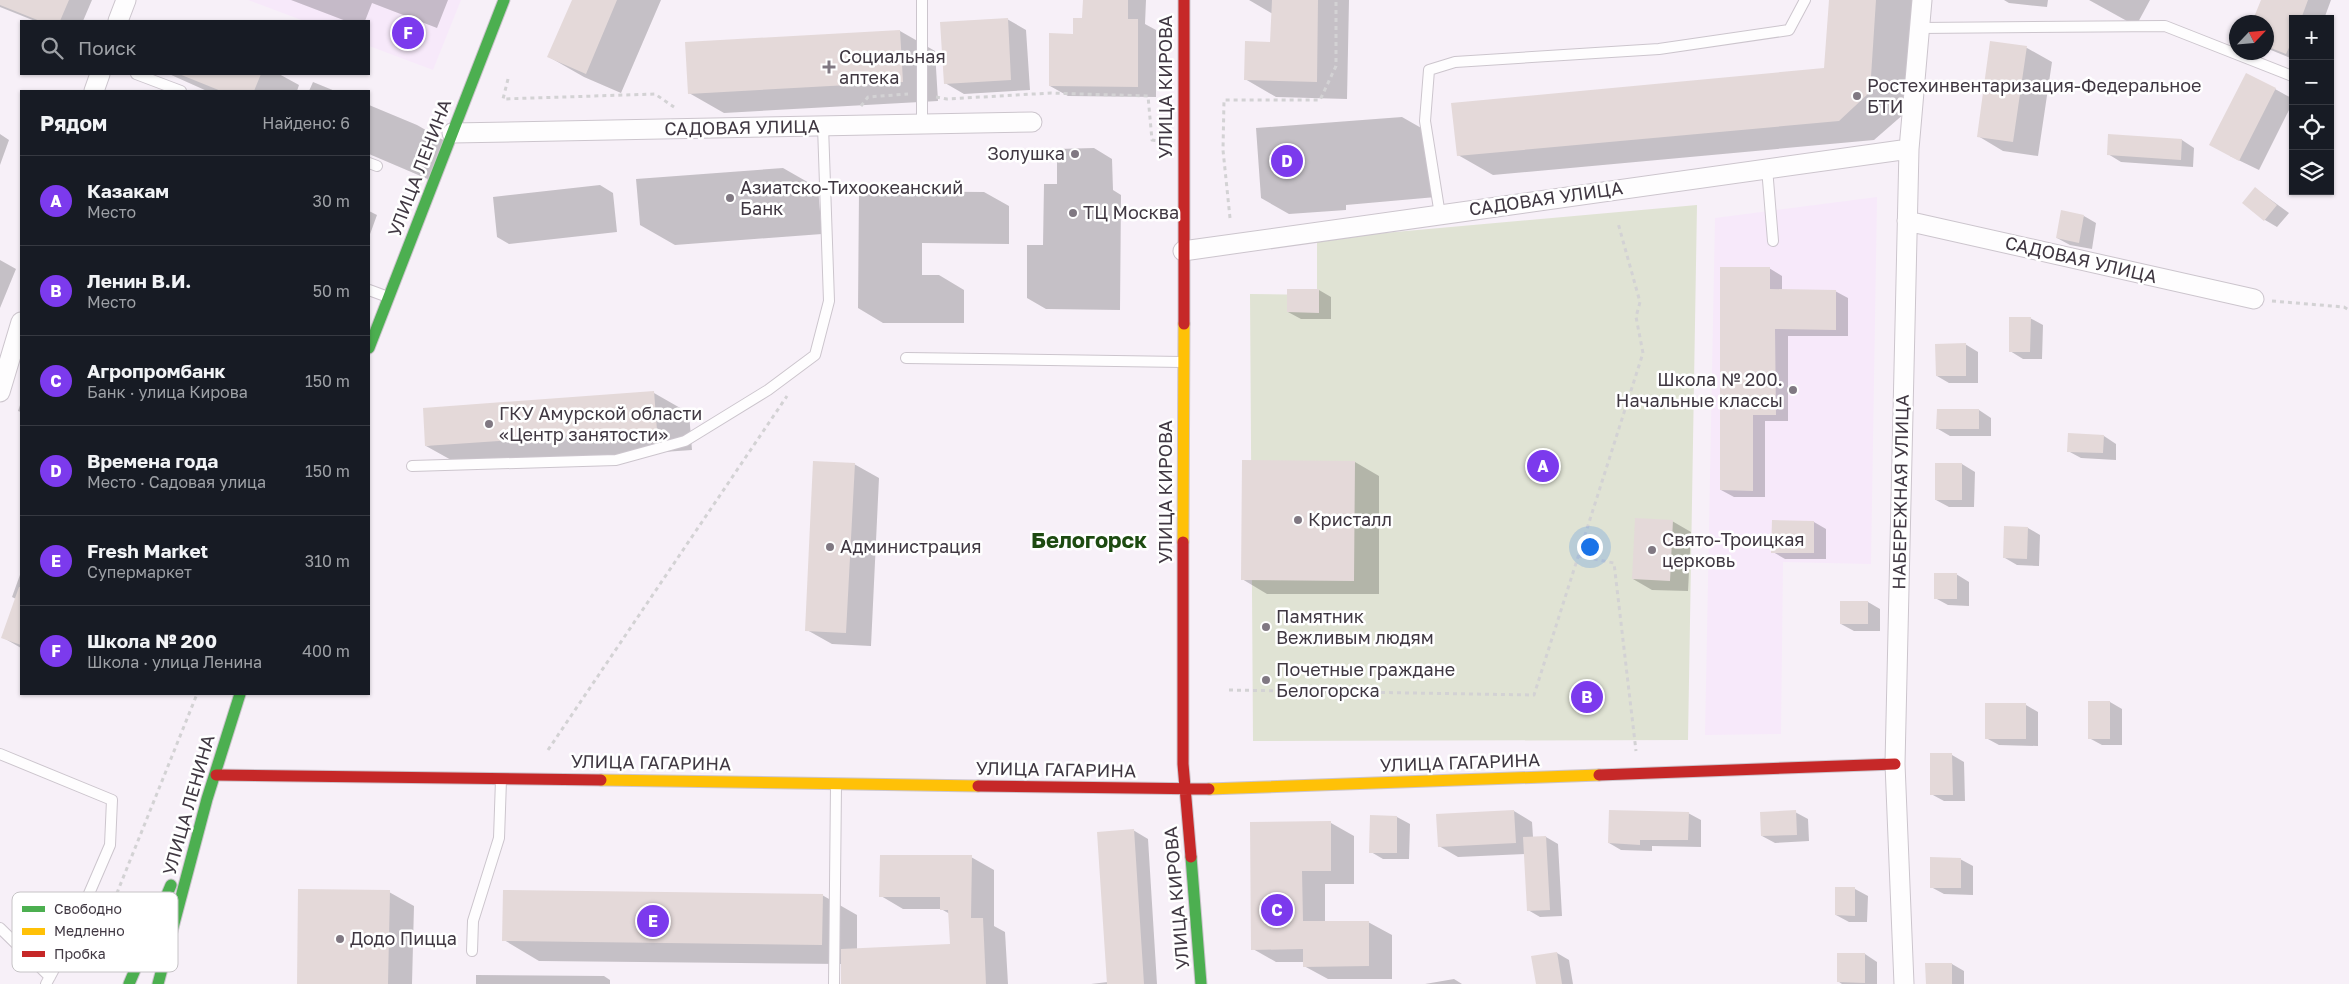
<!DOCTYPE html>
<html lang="ru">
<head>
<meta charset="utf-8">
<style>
	body { margin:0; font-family:"Golos Text",sans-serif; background:#20242c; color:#f1f3f6 }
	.controls { position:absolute; right:15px; top:15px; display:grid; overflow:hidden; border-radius:0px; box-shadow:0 1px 4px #0004 }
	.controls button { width:45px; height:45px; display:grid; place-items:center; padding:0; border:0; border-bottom:1px solid #363941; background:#171b24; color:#f1f3f6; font:25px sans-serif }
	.compass { position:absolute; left:2229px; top:15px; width:45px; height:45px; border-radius:50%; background:#171b24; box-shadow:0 1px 4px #0004; rotate:64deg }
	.you { position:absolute; left:1589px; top:546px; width:18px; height:18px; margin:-12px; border:4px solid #fff; border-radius:50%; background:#1a73e8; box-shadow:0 0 0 8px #1a73e833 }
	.badge { display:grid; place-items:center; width:32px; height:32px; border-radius:50%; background:#7c3aed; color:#fff; font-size:16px; font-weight:700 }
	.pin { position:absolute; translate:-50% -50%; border:2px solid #fff; box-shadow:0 1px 5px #0006 }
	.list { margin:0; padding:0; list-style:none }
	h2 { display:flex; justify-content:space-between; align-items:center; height:65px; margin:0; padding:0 20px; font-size:21px }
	h2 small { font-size:16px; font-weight:400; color:#9ea1a6 }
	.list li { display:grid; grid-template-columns:32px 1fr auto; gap:15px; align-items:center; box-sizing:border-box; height:90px; padding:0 20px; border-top:1px solid #363941 }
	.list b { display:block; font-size:19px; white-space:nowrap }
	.list p { margin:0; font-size:16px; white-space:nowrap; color:#9ea1a6 }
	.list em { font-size:16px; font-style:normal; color:#9ea1a6 }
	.icon { flex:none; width:28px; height:28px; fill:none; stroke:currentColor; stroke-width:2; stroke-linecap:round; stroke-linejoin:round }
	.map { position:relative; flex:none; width:2349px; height:984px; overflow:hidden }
	.search { position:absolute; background:#171b24; box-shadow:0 1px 4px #0004; left:20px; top:20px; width:350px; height:55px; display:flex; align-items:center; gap:12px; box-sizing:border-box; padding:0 18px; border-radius:0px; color:#9ea1a6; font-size:19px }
	.panel { position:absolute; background:#171b24; box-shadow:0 1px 4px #0004; left:20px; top:90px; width:350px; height:605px; border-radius:0px }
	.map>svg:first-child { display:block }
	.built { fill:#f7e9fa }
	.green { fill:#e0e3d4 }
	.shadow { fill:#0003 }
	.building { fill:#e4d9d9 }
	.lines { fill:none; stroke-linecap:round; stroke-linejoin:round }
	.lane-casing { stroke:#ccc5cd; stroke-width:12 }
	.street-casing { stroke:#ccc5cd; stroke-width:21 }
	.fast-casing { stroke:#ccc5cd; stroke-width:13 }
	.slow-casing { stroke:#ccc5cd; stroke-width:13 }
	.jam-casing { stroke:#ccc5cd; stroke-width:13 }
	.path { stroke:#d3d2d4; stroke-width:3; stroke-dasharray:4 4; stroke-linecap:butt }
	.lane { stroke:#fefdfe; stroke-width:10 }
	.street { stroke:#fefdfe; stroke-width:19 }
	.fast { stroke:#4caf50; stroke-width:11 }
	.slow { stroke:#ffc107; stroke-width:11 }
	.jam { stroke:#c62828; stroke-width:11 }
	.poi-dot { fill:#807882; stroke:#fff; stroke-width:2 }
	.labels { text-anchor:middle; stroke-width:5; stroke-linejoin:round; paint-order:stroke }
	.poi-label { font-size:18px; fill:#403842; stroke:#fff; text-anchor:start }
	.street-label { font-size:18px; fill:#403842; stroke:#fff }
	.district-label { font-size:22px; font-weight:bold; fill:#1d4b11; stroke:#fff }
	.key { fill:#fff; stroke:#c6c3c6; stroke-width:1 }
	.key-label { font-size:14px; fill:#403842 }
</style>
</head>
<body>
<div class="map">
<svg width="2349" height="984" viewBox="0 0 2349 984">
	<rect width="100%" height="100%" fill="#f7f0f8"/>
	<path class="built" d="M248,0H461L433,70L369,46V21H304Z
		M1877,197L1871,564L1783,562L1781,734L1705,735L1715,218Z"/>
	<path class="green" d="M1697,205L1688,740L1253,741L1250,294L1317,295V239Z"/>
	<path class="shadow" d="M0,0H92L83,21H35L0,7Z
		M291,0H448L437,28L372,3L365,21H346Z
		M573,0H661L621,93L584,77L549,57Z
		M1084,0H1146L1145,24L1156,30V97L1068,96L1050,86L1083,19Z
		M1249,0H1349L1347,99L1276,97L1245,79L1271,43L1273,14Z
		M1830,0H1913L1905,113L1874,140L1493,175L1458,155L1825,69Z
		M2004,0H2048L2047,7L2009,3Z
		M2089,0H2150L2136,26Z
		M2262,0H2331L2324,19H2293V59L2266,48V22H2253Z
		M1007,19L1026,30L1030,90L964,94L945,83Z
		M900,31L935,51L938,101L724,113L689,93Z
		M1991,42L2027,48L2052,62L2038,156L2003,151L1978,136Z
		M169,74H279L299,85L297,91H207Z
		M313,82L335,91H309Z
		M2275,89L2293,99V102L2259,170L2230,156Z
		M369,105L417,125L452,145L437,183L369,154Z
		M1402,117L1430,133L1436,197L1346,205V210L1289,214L1261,198L1256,128Z
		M0,134L9,140L0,165Z
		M2182,140L2194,148L2193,167L2121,162L2108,154Z
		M1094,148L1112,159L1113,190L1121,195L1120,310L1046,309L1027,298V245H1043L1044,184H1057V149Z
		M783,168L818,188L822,234L675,245L640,225L636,179Z
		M600,185L613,193L617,232L509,244L497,237L493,197Z
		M2256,189L2289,213L2277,227L2265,220Z
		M859,191L984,192L1009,206V244L922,243V275H939L964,290V323H883L858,308Z
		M369,211L377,215L369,237Z
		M2084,216L2096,223L2092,249L2070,245L2057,238Z
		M0,260L16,269L0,308Z
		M1769,268L1782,276V290L1835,291L1848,298V336H1788V421H1765V497H1734L1721,490Z
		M1319,290L1331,297V319H1301L1288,312Z
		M2030,318L2043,325L2042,359H2023L2010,351Z
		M1965,344L1978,352V383H1949L1937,376Z
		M654,393L689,413L692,450L462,466L426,446Z
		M21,402V412L18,411Z
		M1979,410L1991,418V436H1950L1938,429Z
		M2104,436L2116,444V460L2081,458L2068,451Z
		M1355,462L1379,476V594H1267L1242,579Z
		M854,464L879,478L871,646L832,644L807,630Z
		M1936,464H1962L1975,472L1974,507H1949L1936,500Z
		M1672,521L1691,532L1688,591L1652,590L1633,579Z
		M1814,522L1826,529V559H1785L1773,552Z
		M2028,528L2040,535L2039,566L2017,565L2005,558Z
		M21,572V648L2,637L16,599L12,597Z
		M1956,574L1969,582V606L1948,605L1935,598Z
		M1868,602L1880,609V631H1854L1841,624Z
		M2110,702L2122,709V745H2102L2089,738Z
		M2026,705L2038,712V746L1999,745L1986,738Z
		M1952,755L1964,762L1965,801H1944L1931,794Z
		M1514,811L1532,822L1533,837H1546L1558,844L1562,916L1540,917L1528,910L1525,854L1458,857L1439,846Z
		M1795,812L1808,819L1809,841L1775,843L1762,836Z
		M1688,813L1701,820V847L1652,846V851L1621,850L1609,843Z
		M1371,816L1397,817L1410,824L1409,859H1383L1371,852Z
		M1331,823L1354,836V884H1325V922H1368L1392,935V979H1328L1304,966V962H1276L1253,949Z
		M1133,830L1148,839L1157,984H1091L1108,982Z
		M971,857L994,870V926L1005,932L1008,984H842V964L539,961L504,940L822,895L857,915V950L951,945L950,914L941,909H903L881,896Z
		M1960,859L1973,866V895L1944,894L1931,887Z
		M1836,889H1855L1868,896L1867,922H1849L1836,915Z
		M389,892L414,906L412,984H298Z
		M1557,953L1569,960L1573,984H1537Z
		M1865,954L1877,962V984H1842L1839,982Z
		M1952,964L1964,971V984H1927Z
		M476,975L604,976L610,980V984H476Z
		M1454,979L1462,984H1425Z"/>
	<path class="building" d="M0,0H69L60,21H40L0,5Z
		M572,0H617L586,74L547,57Z
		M1083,0H1128V19H1138V87L1049,86V33L1073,34V18H1082Z
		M1272,0H1318L1317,82L1244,80L1245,41L1270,42Z
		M1829,0H1876L1870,92L1839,121L1457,156L1451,103L1824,68Z
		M2261,0H2308L2301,19H2293V39L2286,54L2266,46V22H2252Z
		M1008,18L1011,80L944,84L940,22Z
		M900,30L903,82L688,94L685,42Z
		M1990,41L2027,46L2013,142L1977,137Z
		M2246,73L2276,88L2239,161L2209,145Z
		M179,74H261L254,91H221Z
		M2108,134L2182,139L2181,160L2107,155Z
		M2255,187L2277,205L2264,221L2242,203Z
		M2061,210L2084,215L2079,243L2056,238Z
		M1720,267H1770V289L1836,290V330L1775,329L1776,415H1753V491L1720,490Z
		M1287,289H1319V313L1287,312Z
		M2009,317H2031L2030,352H2009Z
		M1966,343V376H1936L1935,344Z
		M654,391L657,430L425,446L423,408Z
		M1937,409H1979V429H1936Z
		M2068,433L2104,435L2103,453L2067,452Z
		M1242,460L1355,461L1354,581L1241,580Z
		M813,461L855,463L846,633L805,631Z
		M1935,463H1962V500H1935Z
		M1635,518L1673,520L1670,581L1632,579Z
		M1772,520L1814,521V553H1771Z
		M2004,526L2028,527L2027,559L2003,558Z
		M1934,573H1957V599H1934Z
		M19,587H21V645L1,638Z
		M1840,601H1868V624H1840Z
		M2088,701H2110V739H2088Z
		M1985,703H2026V739H1985Z
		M1930,753H1952L1953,795H1930Z
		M1514,810L1516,843L1438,847L1436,814Z
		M1609,810L1689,812L1688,840H1640V845L1608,843Z
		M1796,810L1797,835L1761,836L1760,812Z
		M1370,815L1397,816V853H1369Z
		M1331,821V871H1302L1303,921H1369V966L1303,967V949L1251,950L1250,822Z
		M1134,829L1144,984H1107L1097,832Z
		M1546,836L1550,910L1527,911L1523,837Z
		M880,855H972L971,918H983L986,984H841V949L950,944L948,910H940V897H879Z
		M1930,857L1961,858V888H1930Z
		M1835,887H1855V916L1835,915Z
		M298,889L390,890L388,984H297Z
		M503,890L823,894L822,945L502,941Z
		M1557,952L1562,984H1536L1531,956Z
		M1837,953H1865V983L1837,982Z
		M1925,963H1952V984H1926Z"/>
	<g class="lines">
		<g class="lane-casing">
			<path id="lane" d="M1920,28L2165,26L2292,76
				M136,74L181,91
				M922,124V0
				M369,163L377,166
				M1767,168L1773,241
				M1440,215L1425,121L1429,70L1455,62L1659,49L1789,30L1805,0
				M369,290L388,297
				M906,358L1182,362
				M412,466L616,460L685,441L768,390L815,355L829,301L823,126
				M0,754L112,800L110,845L66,947L46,984
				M0,928L50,977
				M472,951L473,921L499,838L501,780
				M834,984L836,785"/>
		</g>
		<g class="street-casing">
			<path id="street" d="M118,21L126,0
				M94,91L100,74
				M452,133L1032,122
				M1907,221L2254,299
				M1183,251L1909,149
				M0,392L21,322
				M1904,984L1895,764L1909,149L1922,0"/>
		</g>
		<g class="fast-casing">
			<path id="fast" d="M369,348L504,0
				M1191,857L1201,984
				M129,984L171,885
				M158,984L207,799L240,694"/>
		</g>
		<g class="slow-casing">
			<path id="slow" d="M1183,542L1184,324
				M601,780L978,786
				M1209,789L1599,775"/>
		</g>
		<g class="jam-casing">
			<path id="jam" d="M1184,324V0
				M1183,542V764L1191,857
				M216,775L601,780
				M1599,775L1895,764
				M978,786L1209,789"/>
		</g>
		<path class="path" d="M508,79L503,99L655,94L674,107
			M936,97L947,99L1051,93L1148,96L1152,140L1160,141
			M861,106L868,97L908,94
			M1230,218L1223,150L1224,100H1320L1336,66V0
			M2272,301L2344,307L2349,310
			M1578,556L1614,563L1636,751
			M1229,690L1534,695L1643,353L1636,317L1640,302L1618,223
			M548,750L787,396
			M90,960L197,694"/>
		<use href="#lane" class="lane"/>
		<use href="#street" class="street"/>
		<use href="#fast" class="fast"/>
		<use href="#slow" class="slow"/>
		<use href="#jam" class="jam"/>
	</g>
	<g class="poi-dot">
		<path d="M826.5 59.5h5v5h5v5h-5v5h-5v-5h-5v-5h5z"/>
		<circle cx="1857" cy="96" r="5"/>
		<circle cx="1075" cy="154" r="5"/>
		<circle cx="730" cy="198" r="5"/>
		<circle cx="1073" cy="213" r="5"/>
		<circle cx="1793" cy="390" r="5"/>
		<circle cx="489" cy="424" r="5"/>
		<circle cx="1298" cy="520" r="5"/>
		<circle cx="830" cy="547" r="5"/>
		<circle cx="1652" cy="550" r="5"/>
		<circle cx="1266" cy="627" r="5"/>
		<circle cx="1266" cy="680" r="5"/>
		<circle cx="340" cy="939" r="5"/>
	</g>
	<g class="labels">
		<g class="poi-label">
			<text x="839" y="63">Социальная<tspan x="839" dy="21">аптека</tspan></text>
			<text x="1867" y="92">Ростехинвентаризация-Федеральное<tspan x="1867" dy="21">БТИ</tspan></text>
			<text x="1065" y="160" text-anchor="end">Золушка</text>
			<text x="740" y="194">Азиатско-Тихоокеанский<tspan x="740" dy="21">Банк</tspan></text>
			<text x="1083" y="219">ТЦ Москва</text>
			<text x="1783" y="386" text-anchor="end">Школа № 200.<tspan x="1783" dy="21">Начальные классы</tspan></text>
			<text x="499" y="420">ГКУ Амурской области<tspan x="499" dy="21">«Центр занятости»</tspan></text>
			<text x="1308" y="526">Кристалл</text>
			<text x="1662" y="546">Свято-Троицкая<tspan x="1662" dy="21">церковь</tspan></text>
			<text x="840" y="553">Администрация</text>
			<text x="1276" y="623">Памятник<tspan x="1276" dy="21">Вежливым людям</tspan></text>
			<text x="1276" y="676">Почетные граждане<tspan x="1276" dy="21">Белогорска</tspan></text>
			<text x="350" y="945">Додо Пицца</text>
		</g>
		<g class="street-label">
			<text transform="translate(1166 87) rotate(-90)" y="6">УЛИЦА КИРОВА</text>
			<text transform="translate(742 128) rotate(-1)" y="6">САДОВАЯ УЛИЦА</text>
			<text transform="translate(420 168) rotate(-69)" y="6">УЛИЦА ЛЕНИНА</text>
			<text transform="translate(1546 199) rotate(-8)" y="6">САДОВАЯ УЛИЦА</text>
			<text transform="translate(2081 260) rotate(13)" y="6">САДОВАЯ УЛИЦА</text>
			<text transform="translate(1166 492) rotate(-90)" y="6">УЛИЦА КИРОВА</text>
			<text transform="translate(1901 492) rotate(-89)" y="6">НАБЕРЕЖНАЯ УЛИЦА</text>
			<text transform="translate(651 763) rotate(1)" y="6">УЛИЦА ГАГАРИНА</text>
			<text transform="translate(1460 763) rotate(-2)" y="6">УЛИЦА ГАГАРИНА</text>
			<text transform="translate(1056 770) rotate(1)" y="6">УЛИЦА ГАГАРИНА</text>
			<text transform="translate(189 805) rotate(-74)" y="6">УЛИЦА ЛЕНИНА</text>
			<text transform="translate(1177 898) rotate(-95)" y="6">УЛИЦА КИРОВА</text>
		</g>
		<g class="district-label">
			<text x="1089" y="548">Белогорск</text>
		</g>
	</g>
	<rect x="12" y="892" width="166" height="80" rx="8" class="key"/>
	<rect x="22" y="906" width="23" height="6" fill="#4caf50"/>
	<rect x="22" y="928" width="23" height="7" fill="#ffc107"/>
	<rect x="22" y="951" width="23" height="6" fill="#c62828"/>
	<g class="key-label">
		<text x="54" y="914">Свободно</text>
		<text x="54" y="936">Медленно</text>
		<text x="54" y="959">Пробка</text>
	</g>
</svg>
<div class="controls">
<button>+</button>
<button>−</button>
<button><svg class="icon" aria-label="locate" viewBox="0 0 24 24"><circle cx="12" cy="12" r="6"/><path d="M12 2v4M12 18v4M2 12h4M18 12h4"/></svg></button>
<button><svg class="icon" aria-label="layers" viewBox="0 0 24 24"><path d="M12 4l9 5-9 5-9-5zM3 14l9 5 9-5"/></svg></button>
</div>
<svg class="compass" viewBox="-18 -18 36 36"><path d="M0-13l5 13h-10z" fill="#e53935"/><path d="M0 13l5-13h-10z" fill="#9ea1a6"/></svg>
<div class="you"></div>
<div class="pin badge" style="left:1543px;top:466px">A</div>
<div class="pin badge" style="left:1587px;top:697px">B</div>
<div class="pin badge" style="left:1277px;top:910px">C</div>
<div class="pin badge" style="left:1287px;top:161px">D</div>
<div class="pin badge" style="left:653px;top:921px">E</div>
<div class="pin badge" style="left:408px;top:33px">F</div>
<div class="search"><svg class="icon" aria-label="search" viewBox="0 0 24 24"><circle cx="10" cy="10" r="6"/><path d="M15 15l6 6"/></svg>Поиск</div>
<section class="panel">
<h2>Рядом<small>Найдено: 6</small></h2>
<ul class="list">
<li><span class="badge">A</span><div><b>Казакам</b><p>Место</p></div><em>30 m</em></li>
<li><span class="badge">B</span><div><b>Ленин В.И.</b><p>Место</p></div><em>50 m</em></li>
<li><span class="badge">C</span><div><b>Агропромбанк</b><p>Банк · улица Кирова</p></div><em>150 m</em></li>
<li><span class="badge">D</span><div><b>Времена года</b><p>Место · Садовая улица</p></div><em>150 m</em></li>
<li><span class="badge">E</span><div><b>Fresh Market</b><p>Супермаркет</p></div><em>310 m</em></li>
<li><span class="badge">F</span><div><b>Школа № 200</b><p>Школа · улица Ленина</p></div><em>400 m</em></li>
</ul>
</section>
</div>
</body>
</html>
